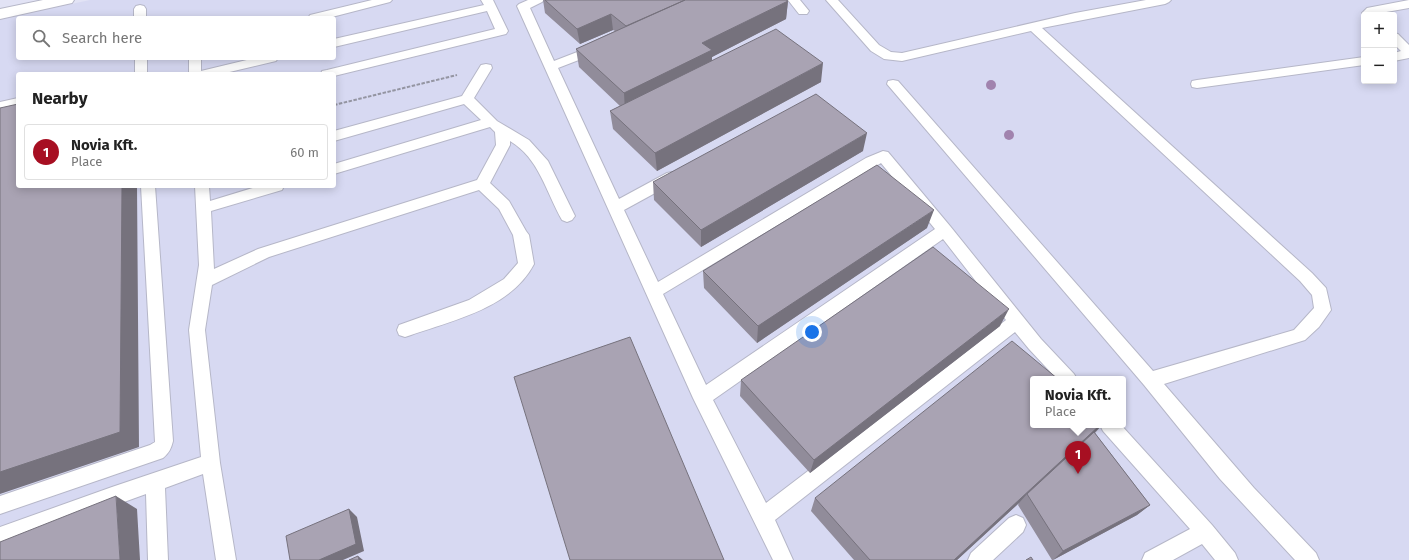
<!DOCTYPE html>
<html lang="en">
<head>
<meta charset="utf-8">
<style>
	body { margin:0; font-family:"Fira Sans",sans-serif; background:#f2f2f2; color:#222 }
	.controls { position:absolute; right:12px; top:12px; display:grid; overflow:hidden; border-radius:4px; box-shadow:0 2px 10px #0003 }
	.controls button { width:36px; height:36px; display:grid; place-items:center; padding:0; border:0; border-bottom:1px solid #e0e0e0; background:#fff; color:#222; font:20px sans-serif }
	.you { position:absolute; left:812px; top:332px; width:14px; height:14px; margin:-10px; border:3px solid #fff; border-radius:50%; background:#1a73e8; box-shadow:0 0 0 6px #1a73e833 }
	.badge { display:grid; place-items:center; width:26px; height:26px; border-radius:50%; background:#a70f22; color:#fff; font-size:13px; font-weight:700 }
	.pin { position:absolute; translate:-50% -33px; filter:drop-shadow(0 1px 2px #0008) }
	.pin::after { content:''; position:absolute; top:21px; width:14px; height:12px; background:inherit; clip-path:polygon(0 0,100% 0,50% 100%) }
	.popup { position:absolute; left:1030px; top:376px; width:96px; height:52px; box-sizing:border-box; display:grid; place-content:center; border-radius:4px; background:#fff; filter:drop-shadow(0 1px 3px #0005); font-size:13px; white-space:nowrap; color:#767676 }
	.popup b { font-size:15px; color:#222 }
	.popup::after { content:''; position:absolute; left:50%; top:100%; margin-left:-8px; border:8px solid transparent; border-top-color:#fff }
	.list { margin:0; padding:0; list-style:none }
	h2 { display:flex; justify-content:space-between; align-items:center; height:52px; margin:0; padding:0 16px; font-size:17px }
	h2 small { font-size:13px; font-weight:400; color:#767676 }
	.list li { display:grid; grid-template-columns:26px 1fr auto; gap:12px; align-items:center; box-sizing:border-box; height:56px; margin:0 8px 8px; padding:0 8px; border:1px solid #e0e0e0; border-radius:4px }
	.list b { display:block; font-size:15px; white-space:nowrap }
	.list p { margin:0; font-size:13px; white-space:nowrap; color:#767676 }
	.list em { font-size:13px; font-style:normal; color:#767676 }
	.icon { flex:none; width:22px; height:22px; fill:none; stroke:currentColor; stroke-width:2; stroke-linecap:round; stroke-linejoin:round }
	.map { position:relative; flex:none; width:1409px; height:560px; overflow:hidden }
	.search { position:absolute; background:#fff; box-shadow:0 2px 10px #0003; left:16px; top:16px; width:320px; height:44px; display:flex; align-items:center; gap:10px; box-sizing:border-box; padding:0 14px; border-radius:4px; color:#767676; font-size:15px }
	.panel { position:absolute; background:#fff; box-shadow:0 2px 10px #0003; left:16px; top:72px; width:320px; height:116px; border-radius:4px }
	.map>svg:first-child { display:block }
	.built { fill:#d7d9f2; fill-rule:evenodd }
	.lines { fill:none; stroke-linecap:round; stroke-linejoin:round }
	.service-casing { stroke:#b6b7c8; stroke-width:2 }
	.minor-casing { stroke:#b6b7c8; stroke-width:2 }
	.path { stroke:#9495a2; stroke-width:2; stroke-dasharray:3.5 1.5; stroke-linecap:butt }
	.service { fill:#fff; fill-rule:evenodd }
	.minor { fill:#fff; fill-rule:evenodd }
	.tree { fill:#a183ae }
	.wall { fill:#918c9a }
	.shaded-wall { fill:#76727d }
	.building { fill:#a9a3b3; stroke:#76727d }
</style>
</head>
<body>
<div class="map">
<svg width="1409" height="560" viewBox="0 0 1409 560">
	<rect width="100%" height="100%" fill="#e2e3f5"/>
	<path class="built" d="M90,0H1409V560H0V19ZM1364,15H1394V81H1364ZM18,18H334V58H18ZM18,74H334V186H18ZM1033,379H1123V425H1033Z"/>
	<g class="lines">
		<g class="service-casing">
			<path id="service" d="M372,0H392L390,2L328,18H308L310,15Z
				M481,0H493L508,31L506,34L334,76V74H321L322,71L327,70L495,29L487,11L334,47V39L484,5Z
				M528,0H544L542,2L530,8L554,61L598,44L602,45L604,48L602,51L558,68L619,199L667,173L672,172L677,173L679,177L677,181L624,210L658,282L866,158L883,151L888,152L950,226L1041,339L1074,374L1077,379H1057L1029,349L1015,332L775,520L793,560H773L693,398L517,6L519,4ZM881,163L935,229L706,385L663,294ZM943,239L1006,320L766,503L713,400Z
				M788,0H800L809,11L807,14H799Z
				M826,0H838L879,45L891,52L902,53L1075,13L1146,0H1171L1169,2L1165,4L1042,28L1312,273L1326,288L1331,310L1319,327L1305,340L1164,384L1254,488L1316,553L1319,560H1295L1220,479L1144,385L887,84L888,81L893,80L898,81L1153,371L1294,330L1314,308L1312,295L1300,281L1031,31L902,61L884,59L871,51Z
				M1409,0V8L1375,14L1376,15L1364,16L1362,13L1367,8Z
				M140,5L144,6L146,9V18H134V9L136,6Z
				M1394,33L1398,34L1409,45V58L1394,61V53L1401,51L1394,44Z
				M1364,57V65L1197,88L1192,87L1191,84L1192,81L1197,80Z
				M135,58H147V74H135Z
				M189,58H201V71L255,58H278L276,61L221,74H189Z
				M486,64L491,65L492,68L474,98L497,121L529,140L548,161L575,216L572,220L567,222L562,220C546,192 539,158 510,141V145L490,183L509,201L526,231L529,235L534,264C511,308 454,320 411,335L405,337L399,335L397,330L399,325L469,300L504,279L518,263L513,235L499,209L479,190L269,257L212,285L205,330L220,463L236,560H216L203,474L165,488L168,560H148L146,494L0,547V527L112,487L201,457L189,330L199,265L195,186H209L210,201L259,186H284L282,190L211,211L214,269L258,249L477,180L496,145L495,132L490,127L334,174V164L481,120L464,104L334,141V131L462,96L481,65Z
				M18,98V106L0,110V102Z
				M141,186H155L173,441C171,449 169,453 163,458L0,514V496L150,445L155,442Z
				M1100,425H1121L1212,525L1235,553L1238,560H1215L1202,544L1173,560H1142L1145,553L1190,529L1103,431Z
				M1016,515L1023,518L1026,525L1023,532L993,560H968L971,553L1009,518Z"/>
		</g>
		<g class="minor-casing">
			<path id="minor" d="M43,0H74L72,3L0,19V9Z"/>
		</g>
		<path class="path" d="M334,105L457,75"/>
		<use href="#service" class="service"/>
		<use href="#minor" class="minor"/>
	</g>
	<g class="tree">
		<circle cx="991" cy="85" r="5"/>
		<circle cx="1009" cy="135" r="5"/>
	</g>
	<path class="wall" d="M543,0H786L788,1L786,19L712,57V60L821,82L657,171L613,129L610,111L620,106L579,67L576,49L615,31L613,30L580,44L545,13Z
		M863,151L701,247L654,200L653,182Z
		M927,228L757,343L704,288L703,271Z
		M1000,326L810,473L740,396L741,380Z
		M1033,425H1102L1095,433L1150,505L1137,515L1053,560H1052L1018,505L1019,503L957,560H854L811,511L815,498Z"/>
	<path class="shaded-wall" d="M788,1L786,19L712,57V69L625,112L624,93L702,43Z
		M611,14L613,30L580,44L577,29Z
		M823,63L821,82L657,171L655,153Z
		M867,133L863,151L701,247V230Z
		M122,186H137L139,447L0,494V472Z
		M934,210L927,228L757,343L758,326Z
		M1009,309L1000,326L810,473L814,460Z
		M1100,425H1102L1093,434L1027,494L1019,503L957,560H954Z
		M116,496L137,509L140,560H120Z
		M1150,505L1137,515L1053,560L1063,551Z
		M349,509L357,517L364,551L343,560H319Z
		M358,556L363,560H359Z"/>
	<path class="building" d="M545,0H685L626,26L611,14L577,29Z
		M685,0H786L788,1L702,43L712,50L624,93L576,49Z
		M776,29L823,63L655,153L610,111Z
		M816,94L867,133L701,230L653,182Z
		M18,104V186H122L120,432L0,472V108Z
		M877,165L934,210L758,326L703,271Z
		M933,247L1009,309L814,460L741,380Z
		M630,337L724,560H570L514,377Z
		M1012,341L1058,379H1033V425H1100L954,560H870L815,498Z
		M1094,432L1150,505L1063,551L1027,494Z
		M116,496L120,560H0V542Z
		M349,509L356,544L319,560H290L286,536Z
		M358,556L359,560H349Z
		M1031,557L1033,560H1026Z"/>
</svg>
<div class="controls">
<button>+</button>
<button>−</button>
</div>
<div class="you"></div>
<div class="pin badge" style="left:1078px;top:474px">1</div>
<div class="popup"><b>Novia Kft.</b>Place</div>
<div class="search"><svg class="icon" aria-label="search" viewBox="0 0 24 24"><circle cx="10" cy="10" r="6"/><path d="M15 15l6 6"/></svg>Search here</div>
<section class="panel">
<h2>Nearby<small></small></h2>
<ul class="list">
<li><span class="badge">1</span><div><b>Novia Kft.</b><p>Place</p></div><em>60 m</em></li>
</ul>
</section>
</div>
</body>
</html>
